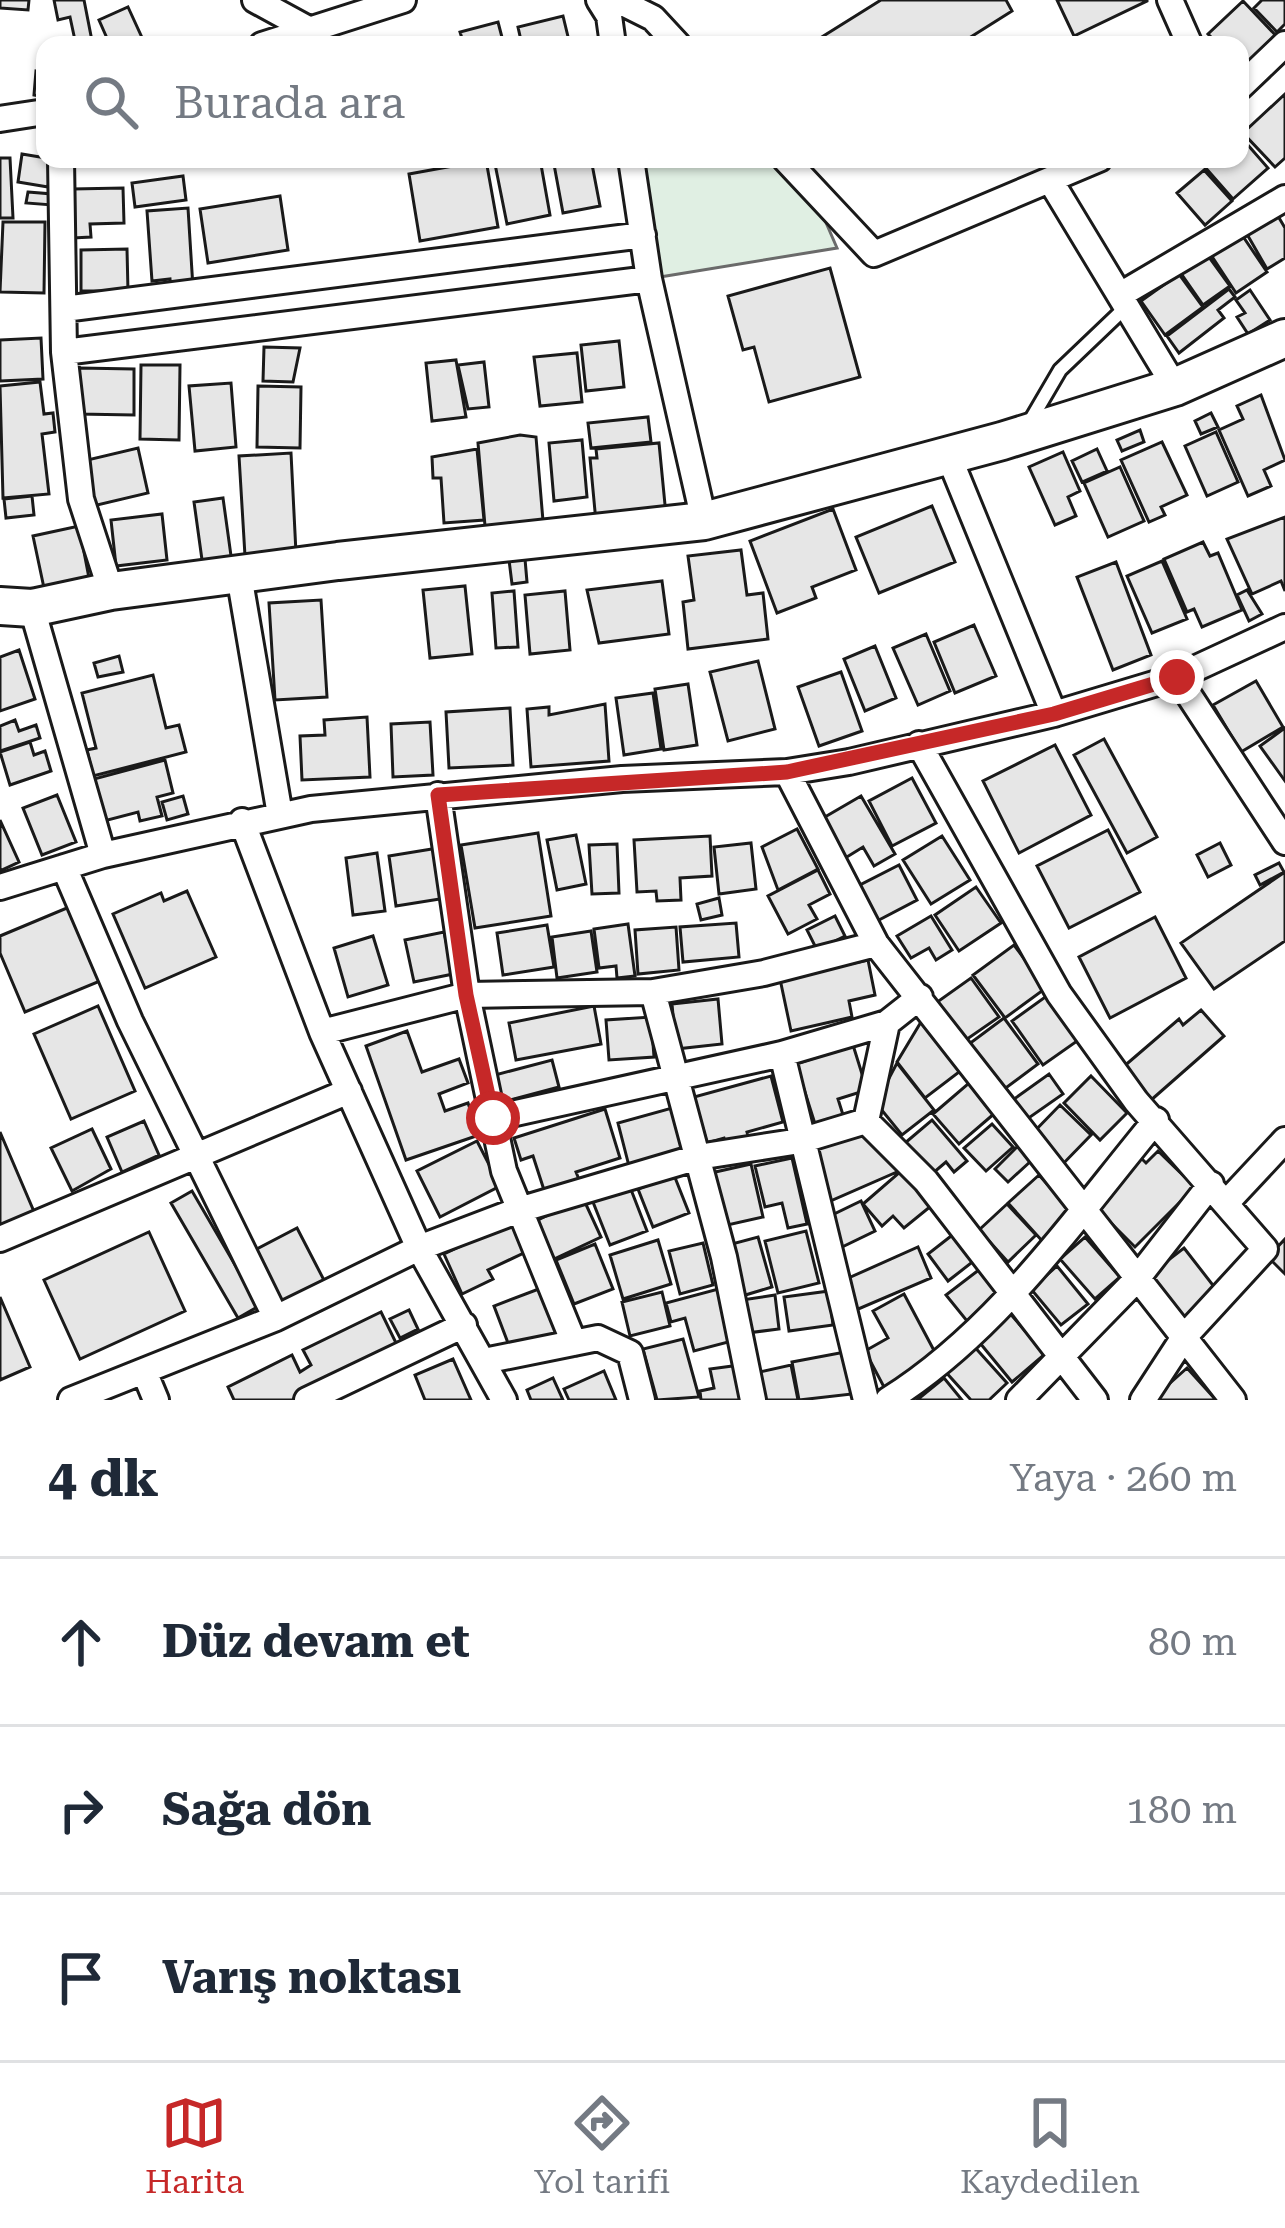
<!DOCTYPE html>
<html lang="tr">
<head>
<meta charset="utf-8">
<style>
	body { margin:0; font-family:"Roboto Serif",serif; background:#f2f2f3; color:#1f2937 }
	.stop { position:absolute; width:36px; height:36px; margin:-27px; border:9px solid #c62828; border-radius:50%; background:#fff }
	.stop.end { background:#c62828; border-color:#fff; box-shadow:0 3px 12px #0008 }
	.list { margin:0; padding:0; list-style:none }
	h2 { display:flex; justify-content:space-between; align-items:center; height:156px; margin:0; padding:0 48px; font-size:51px }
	h2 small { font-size:39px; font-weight:400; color:#747a83 }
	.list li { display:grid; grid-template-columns:78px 1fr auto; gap:36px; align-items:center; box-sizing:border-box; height:168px; padding:0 48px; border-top:3px solid #e0e1e3 }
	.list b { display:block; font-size:45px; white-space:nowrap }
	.list em { font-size:39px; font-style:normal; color:#747a83 }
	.icon { flex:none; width:66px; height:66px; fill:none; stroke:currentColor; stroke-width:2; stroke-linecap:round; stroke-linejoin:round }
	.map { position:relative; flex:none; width:1285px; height:1400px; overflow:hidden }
	.search { position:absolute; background:#fff; box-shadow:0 3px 9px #0004; left:36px; right:36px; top:36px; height:132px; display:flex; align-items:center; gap:30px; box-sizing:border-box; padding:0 42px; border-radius:24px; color:#747a83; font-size:45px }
	.sheet { height:660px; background:#fff }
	nav { display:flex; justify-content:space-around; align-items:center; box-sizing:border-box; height:168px; border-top:3px solid #e0e1e3; background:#fff; font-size:33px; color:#747a83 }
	nav a { display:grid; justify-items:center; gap:6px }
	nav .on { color:#c62828 }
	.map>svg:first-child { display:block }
	.green { fill:#e0efe3; stroke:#6a6a6a; stroke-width:3 }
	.building { fill:#e6e6e6; stroke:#1a1a1a; stroke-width:3 }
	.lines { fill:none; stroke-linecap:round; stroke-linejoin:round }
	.lane-casing { stroke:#1a1a1a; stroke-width:18 }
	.street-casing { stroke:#1a1a1a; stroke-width:30 }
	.secondary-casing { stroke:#1a1a1a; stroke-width:42 }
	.lane { stroke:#fff; stroke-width:12 }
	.street { stroke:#fff; stroke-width:24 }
	.secondary { stroke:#fff; stroke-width:36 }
	.route { stroke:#c62828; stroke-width:15 }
</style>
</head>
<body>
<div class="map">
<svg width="1285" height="1400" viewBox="0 0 1285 1400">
	<rect width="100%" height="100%" fill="#fff"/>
	<path class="green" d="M639,159H769L824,218L837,248L660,277Z"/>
	<path class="building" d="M0,0H29L28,10L0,8Z
		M54,0H84L92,41L76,45L70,17L58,20Z
		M881,0H1006L1012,11L958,45H809Z
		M1057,0H1147V1L1074,36Z
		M1262,0H1285V24L1277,32L1254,8Z
		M1243,1L1281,41L1246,74L1240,68V45H1219L1208,34Z
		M128,7L144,42L110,45L99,20Z
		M563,16L570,45H522L518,27Z
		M498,22L504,45H464L460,32Z
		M36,71L45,72V97L34,95Z
		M1285,94V158L1275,167L1243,133Z
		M1240,136L1268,168L1233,199L1204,166L1213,159H1240Z
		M22,154L52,159L48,187L18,182Z
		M0,158H10L13,218H0Z
		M494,159H540L550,215L507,224Z
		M553,159H591L600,206L563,213Z
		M486,160L498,227L420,241L409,174Z
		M1204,170L1232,201L1205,225L1177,193Z
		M183,176L186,200L135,207L132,183Z
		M123,188L124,223L90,224L91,237L73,238V189Z
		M28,192L52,194V205L26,203Z
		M280,196L288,250L208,263L200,209Z
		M188,208L193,288L171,290L170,279L152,281L147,211Z
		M1275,211L1285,228V258L1267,269L1244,229Z
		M3,222H45L44,293L0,292Z
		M1240,232L1267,272L1236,293L1209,252Z
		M127,249L128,291H81V250Z
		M1206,253L1230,286L1203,305L1180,272Z
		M830,268L860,377L769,402L754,347L743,350L728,296Z
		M1179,274L1203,307L1165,335L1141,301Z
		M1229,289L1235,297L1218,310L1224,318L1179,353L1167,336Z
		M1250,290L1270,320L1248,334L1237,317L1245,313L1236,300Z
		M41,338L43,379L0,381V340Z
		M619,341L624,387L586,391L581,345Z
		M264,347L300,348L293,382L263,381Z
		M577,353L582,402L540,406L534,357Z
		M456,360L466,417L432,421L426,363Z
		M484,362L489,407L468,409L458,365Z
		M141,365H180L179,440L140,439Z
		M79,368L134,369V415L78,414Z
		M40,382L44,414L53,413L55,432L42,434L49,494L3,498L0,386Z
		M231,383L236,447L195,451L189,386Z
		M258,386L301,387L300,448L257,447Z
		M1261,395L1285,460L1264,470L1271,486L1248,496L1219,430L1243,419L1237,406Z
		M1211,413L1218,427L1201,434L1195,421Z
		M648,417L651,442L591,448L588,423Z
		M1140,430L1144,442L1122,451L1117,440Z
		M1216,432L1238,482L1207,496L1185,446Z
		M520,435L536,437L543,521L485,526L478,443Z
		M582,440L587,497L554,501L549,443Z
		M1162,442L1187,495L1161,507L1165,515L1149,522L1121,460Z
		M659,443L666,515L596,522L590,458H597L596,449Z
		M138,448L148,493L93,506L83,461Z
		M477,449L484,520L444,523L441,478H433L432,457Z
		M1097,449L1107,471L1082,482L1072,461Z
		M1063,452L1080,491L1068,497L1076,516L1055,525L1029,467Z
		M291,453L296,553L245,556L239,456Z
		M1120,467L1144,521L1108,537L1084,483Z
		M32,496L34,515L6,518L4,499Z
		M223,498L232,563L203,567L194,502Z
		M932,506L955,562L879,593L856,537Z
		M833,509L856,570L812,587L816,598L777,613L750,541Z
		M162,514L167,560L116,566L111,520Z
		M1285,517V591L1281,581L1252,594L1227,539Z
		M79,526L89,578L44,588L33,536Z
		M1203,542L1210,556L1218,553L1242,610L1202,627L1194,609L1187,612L1164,559Z
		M741,550L747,595L763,593L768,639L688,649L683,602L694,600L688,556Z
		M525,559L527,582L512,584L509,560Z
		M1162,561L1187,619L1152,633L1127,576Z
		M1116,562L1151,655L1113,670L1077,577Z
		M662,581L669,634L599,643L587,590Z
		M465,586L472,654L430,658L423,590Z
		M1247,590L1262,614L1249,621L1237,595Z
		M514,591L518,647L496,648L492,593Z
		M565,591L570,650L530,654L525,595Z
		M321,600L327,697L275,700L269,603Z
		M974,625L996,676L955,693L934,642Z
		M926,634L950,691L918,705L893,648Z
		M875,646L896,698L865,711L844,659Z
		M19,650L35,699L0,711V657Z
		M119,656L123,672L98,677L94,663Z
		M758,661L775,729L728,741L710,672Z
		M841,672L862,731L819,746L798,687Z
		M153,675L166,728L179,725L186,752L93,776L87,750L96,748L82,693Z
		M1256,681L1283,727L1241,752L1213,705Z
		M688,684L697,745L664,750L655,689Z
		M653,693L661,749L624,755L616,698Z
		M605,704L609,761L531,767L527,709L549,707V715Z
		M510,708L513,765L449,768L446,712Z
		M367,717L370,777L302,780L300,736L325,735L324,720Z
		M15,720L19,731L36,725L40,738L0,751V726Z
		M430,722L433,775L393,777L391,724Z
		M1285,728V781L1260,746Z
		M1104,739L1157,837L1127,853L1074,755Z
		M30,742L34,755L45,751L51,771L10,785L0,752Z
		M1055,745L1091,815L1019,853L983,781Z
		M165,760L173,793L157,797L162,816L140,821L138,812L104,821L94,779Z
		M912,778L936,823L892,846L869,801Z
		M57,795L76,842L42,855L23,808Z
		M183,796L188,814L167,820L162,802Z
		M861,796L895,854L874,866L863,847L842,860L818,821Z
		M0,820L19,862L0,871Z
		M797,829L818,869L778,890L762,847Z
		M1108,830L1140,892L1069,928L1037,866Z
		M538,833L551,916L475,928L461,845Z
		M576,835L586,884L557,890L547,840Z
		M710,836L712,876L680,878L681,900L657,901L656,891L637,892L634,840Z
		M942,836L970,880L931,904L903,860Z
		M751,843L756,889L719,894L714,847Z
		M1220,843L1231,865L1208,877L1197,855Z
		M617,844L619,893L592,894L589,845Z
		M438,848L446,898L396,906L389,856Z
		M377,853L385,911L353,915L346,858Z
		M1279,863L1284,872L1260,885L1255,875Z
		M899,865L917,900L877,921L858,886Z
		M818,870L830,894L809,905L817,919L788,934L768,896Z
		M1285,872V941L1214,989L1181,943Z
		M976,887L1001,923L959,951L935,915Z
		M187,891L216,957L145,988L113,914L161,893L164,901Z
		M719,898L722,915L701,920L697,904Z
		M74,905L105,979L25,1012L0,953V936Z
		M835,916L845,936L817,950L807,930Z
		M931,916L952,950L936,960L929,948L911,958L897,936Z
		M1155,917L1186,978L1110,1018L1079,957Z
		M736,923L739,957L683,962L680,927Z
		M628,924L635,976L617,978L616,966L599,968L594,929Z
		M547,925L554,967L503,975L497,933Z
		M676,927L679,970L638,974L635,930Z
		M591,931L597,972L557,978L552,937Z
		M444,932L453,974L414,982L405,940Z
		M373,936L388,985L348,997L334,948Z
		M1014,945L1046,988L1005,1018L973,975Z
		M868,960L875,995L849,1001L852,1017L791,1031L780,979Z
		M971,978L999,1017L960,1044L933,1005Z
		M1048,995L1080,1039L1043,1065L1012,1021Z
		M718,999L722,1044L676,1049L672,1004Z
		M98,1006L135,1091L71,1119L34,1034Z
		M594,1006L601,1044L516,1060L509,1023Z
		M1201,1010L1224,1036L1150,1101L1122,1068L1179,1019L1183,1025Z
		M651,1017L654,1057L609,1060L606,1020Z
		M924,1017L963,1069L925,1098L897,1062Z
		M1004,1018L1038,1064L999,1093L965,1047Z
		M407,1031L422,1072L459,1059L468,1083L439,1094L445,1111L468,1103L479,1135L406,1160L366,1046Z
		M853,1045L867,1090L838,1099L844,1118L816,1127L796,1064Z
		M552,1060L559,1087L503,1102L495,1075Z
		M897,1063L934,1110L902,1135L876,1103Z
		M1049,1074L1063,1094L1023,1122L1010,1102Z
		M771,1076L783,1122L747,1132L749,1139L726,1145L724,1138L707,1143L694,1097Z
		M1091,1076L1127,1113L1100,1140L1064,1103Z
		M969,1083L995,1113L959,1144L933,1114Z
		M1060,1105L1091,1135L1059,1168L1028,1138Z
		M672,1108L683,1151L629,1166L618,1123Z
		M605,1109L620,1158L576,1172L580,1182L545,1193L533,1156L521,1160L514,1138Z
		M932,1120L967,1161L954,1172L946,1162L932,1174L905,1143Z
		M144,1121L159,1155L122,1172L107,1137Z
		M992,1124L1013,1147L986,1171L964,1148Z
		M92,1129L111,1169L72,1191L51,1148Z
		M0,1132L35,1214L0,1229Z
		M863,1134L899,1171L828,1202L813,1169L820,1144Z
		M477,1141L500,1186L440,1217L417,1171Z
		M1018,1146L1032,1160L1008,1182L995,1169Z
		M1158,1151L1195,1187L1135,1247L1091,1203L1139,1156L1146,1163Z
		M792,1158L807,1224L788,1228L782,1203L765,1207L755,1166Z
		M751,1164L763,1217L723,1226L711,1173Z
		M901,1171L931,1206L904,1228L893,1216L882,1226L863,1204Z
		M674,1175L689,1213L653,1227L638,1189Z
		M1039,1175L1075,1215L1044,1243L1008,1203Z
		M630,1187L647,1231L610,1245L593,1202Z
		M192,1191L259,1306L238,1318L171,1203Z
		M583,1198L601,1237L554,1259L536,1221Z
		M861,1201L875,1231L842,1247L828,1217Z
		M1007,1204L1036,1235L1008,1262L979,1230Z
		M516,1220L530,1250L488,1270L493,1279L462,1294L444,1254Z
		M297,1228L326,1284L283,1306L255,1250Z
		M806,1231L819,1283L778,1293L765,1241Z
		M149,1232L185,1311L80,1359L44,1280Z
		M955,1233L975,1260L948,1281L928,1254Z
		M758,1237L772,1287L742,1296L728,1245Z
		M1085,1237L1120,1277L1095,1299L1060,1259Z
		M1285,1239V1274L1268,1257Z
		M658,1240L671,1284L623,1299L610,1255Z
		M703,1243L713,1285L680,1294L669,1251Z
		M595,1244L613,1289L574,1304L556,1260Z
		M918,1247L931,1278L856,1310L844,1280Z
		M1184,1248L1219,1293L1180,1324L1145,1278Z
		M1057,1266L1088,1304L1061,1325L1031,1289Z
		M980,1269L1000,1295L967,1321L946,1295Z
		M544,1287L562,1332L511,1351L494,1306Z
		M722,1288L736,1340L694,1351L685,1318L671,1322L666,1303Z
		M829,1291L833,1325L789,1331L784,1297Z
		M662,1292L670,1326L630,1336L622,1302Z
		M904,1294L938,1358L884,1387L865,1351L888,1338L873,1311Z
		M775,1295L779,1329L747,1333L742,1300Z
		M0,1297L30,1367L0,1380Z
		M409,1310L418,1329L400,1338L390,1319Z
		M1007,1310L1045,1354L1012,1382L975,1337Z
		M381,1312L399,1349L296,1400H234L228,1387L292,1355L300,1372L311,1365L303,1350Z
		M683,1339L699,1397L657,1400L643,1349Z
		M971,1343L1007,1383L989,1400H971L943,1369Z
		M845,1352L852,1394L799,1400L792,1362Z
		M453,1359L471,1400H425L415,1375Z
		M740,1365L746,1400H701L700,1391L714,1388L710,1369Z
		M791,1365L798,1400H760L755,1373Z
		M1187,1368L1216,1400H1151Z
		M604,1371L616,1400H569L564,1389Z
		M553,1378L563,1400H531L527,1390Z
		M944,1378L962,1400H917Z"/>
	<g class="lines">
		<g class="lane-casing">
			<path id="lane" d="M1029,423L1060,370L1126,307"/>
		</g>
		<g class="street-casing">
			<path id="street" d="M255,0L310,30
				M599,0L609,16L613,45
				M617,0L653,18L678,45
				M1170,0L1190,45
				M262,45L403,0
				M1240,87L1285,44
				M0,119L45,112
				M61,159L64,352L81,499L111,591
				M631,159L649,279L704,521
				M785,159L874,254L1099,159
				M1050,180L1175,387
				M1120,295L1285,198
				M64,309L643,235
				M64,352L649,279
				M947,452L1054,714
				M239,575L280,815
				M32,608L103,855
				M1177,677L1285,842
				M919,744L1059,994L1136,1101L1265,1249L1184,1337L1143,1400
				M787,772L876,944L1233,1400
				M438,795L467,995L504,1171L574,1343
				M242,821L322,1032L419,1248L504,1400
				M64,867L130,1021L276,1318
				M0,887L103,855L311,809L622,779L787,772L849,762L1054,714L1177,677L1285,627
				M653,992L724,1257L753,1400
				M322,1032L467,995L653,992L764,973L876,944
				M782,1054L866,1400
				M493,1118L782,1054L887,1023L920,997
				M866,1121L926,1181L1095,1400
				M1228,1201L1285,1140
				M0,1239L349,1091
				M484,1361L598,1338L630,1353L642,1400
				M144,1371L156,1400
				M71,1400L276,1318L419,1248L519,1210L698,1157L800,1141L866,1121L887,1023
				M307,1400L464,1325
				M888,1400C998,1331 1074,1219 1156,1120
				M1019,1400L1136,1280L1211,1184"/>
		</g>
		<g class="secondary-casing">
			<path id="secondary" d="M0,606L32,608L111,591L338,561L704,521L1002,441L1175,387L1285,338"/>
		</g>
		<use href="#lane" class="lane"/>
		<use href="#street" class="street"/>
		<use href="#secondary" class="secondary"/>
	</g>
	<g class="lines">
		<path class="route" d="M493,1118L466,995L438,795L787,772L1054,714L1177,677"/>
	</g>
</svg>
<div class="stop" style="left:493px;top:1118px"></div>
<div class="stop end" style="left:1177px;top:677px"></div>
<div class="search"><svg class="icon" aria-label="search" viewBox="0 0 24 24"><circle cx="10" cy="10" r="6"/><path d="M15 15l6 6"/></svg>Burada ara</div>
</div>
<section class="sheet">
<h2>4 dk<small>Yaya · 260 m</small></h2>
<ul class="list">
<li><svg class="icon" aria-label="ahead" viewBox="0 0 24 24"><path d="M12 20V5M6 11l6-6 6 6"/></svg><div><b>Düz devam et</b></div><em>80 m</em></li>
<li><svg class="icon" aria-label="right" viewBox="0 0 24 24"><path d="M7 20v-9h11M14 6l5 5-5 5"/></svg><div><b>Sağa dön</b></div><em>180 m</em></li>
<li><svg class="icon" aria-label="arrive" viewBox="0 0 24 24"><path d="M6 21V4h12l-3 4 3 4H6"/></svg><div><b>Varış noktası</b></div></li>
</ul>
</section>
<nav>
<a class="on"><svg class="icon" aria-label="map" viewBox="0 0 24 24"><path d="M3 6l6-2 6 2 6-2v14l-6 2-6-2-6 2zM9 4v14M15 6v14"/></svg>Harita</a>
<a><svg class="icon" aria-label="directions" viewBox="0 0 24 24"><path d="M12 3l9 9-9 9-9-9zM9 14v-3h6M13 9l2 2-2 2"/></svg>Yol tarifi</a>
<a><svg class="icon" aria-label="saved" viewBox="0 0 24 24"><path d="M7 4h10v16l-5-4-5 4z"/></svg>Kaydedilen</a>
</nav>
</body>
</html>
